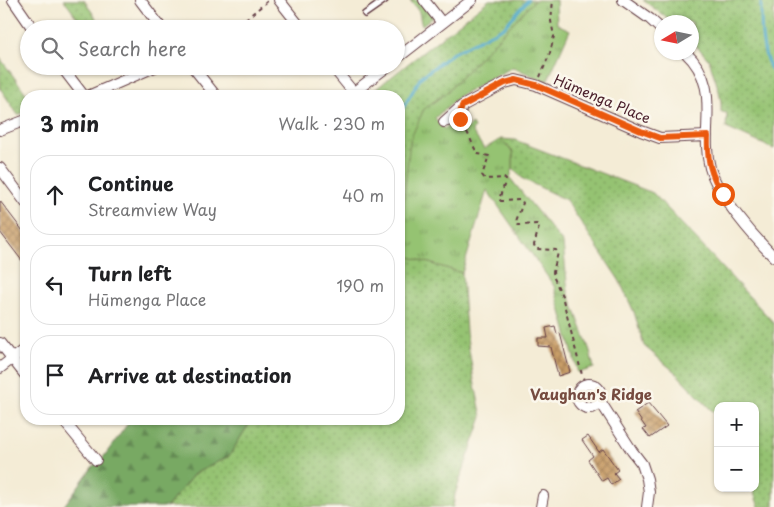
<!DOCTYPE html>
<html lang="en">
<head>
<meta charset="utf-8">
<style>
	body { margin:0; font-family:"Playpen Sans",sans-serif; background:#f6f6f6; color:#202124 }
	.controls { position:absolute; right:15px; bottom:15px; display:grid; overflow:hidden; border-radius:10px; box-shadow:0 1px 4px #0004 }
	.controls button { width:45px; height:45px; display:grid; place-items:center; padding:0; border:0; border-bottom:1px solid #e0e0e0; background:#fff; color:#202124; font:25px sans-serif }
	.compass { position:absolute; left:654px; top:15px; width:45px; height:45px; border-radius:50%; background:#fff; box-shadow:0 1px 4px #0004; rotate:260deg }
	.stop { position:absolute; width:15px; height:15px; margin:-11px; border:4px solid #ea580c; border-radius:50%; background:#fff }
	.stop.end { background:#ea580c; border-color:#fff; box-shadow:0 1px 5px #0008 }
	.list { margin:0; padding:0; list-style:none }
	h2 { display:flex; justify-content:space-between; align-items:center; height:65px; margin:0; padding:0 20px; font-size:21px }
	h2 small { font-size:16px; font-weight:400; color:#757577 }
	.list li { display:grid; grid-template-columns:32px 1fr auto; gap:15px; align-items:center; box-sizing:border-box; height:80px; margin:0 10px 10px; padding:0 10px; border:1px solid #e0e0e0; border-radius:20px }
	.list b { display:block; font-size:19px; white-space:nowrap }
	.list p { margin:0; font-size:16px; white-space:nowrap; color:#757577 }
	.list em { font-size:16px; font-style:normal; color:#757577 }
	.icon { flex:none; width:28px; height:28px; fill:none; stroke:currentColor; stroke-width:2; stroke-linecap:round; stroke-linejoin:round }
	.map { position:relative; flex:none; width:774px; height:507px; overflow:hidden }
	.search { position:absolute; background:#fff; box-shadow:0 1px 4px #0004; left:20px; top:20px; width:385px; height:55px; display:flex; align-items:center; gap:12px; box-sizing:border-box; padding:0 18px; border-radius:28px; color:#757577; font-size:19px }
	.panel { position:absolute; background:#fff; box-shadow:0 1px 4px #0004; left:20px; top:90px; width:385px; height:335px; border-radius:20px }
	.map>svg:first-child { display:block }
	.grass { fill:url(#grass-dots); stroke:#70714e }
	.forest { fill:url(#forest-firs); stroke:#616448 }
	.park { fill:url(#park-tufts); stroke:#70714e }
	.garden { fill:url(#garden-furrows); stroke:#70714e }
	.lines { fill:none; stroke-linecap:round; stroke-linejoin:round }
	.stream { stroke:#4da8cb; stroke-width:3 }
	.building { fill:url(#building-cross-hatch) }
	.service-casing { stroke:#643e45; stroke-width:8 }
	.minor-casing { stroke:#643e45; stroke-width:12 }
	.path { stroke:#643e45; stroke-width:2; stroke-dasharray:4 4; stroke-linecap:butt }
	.service { stroke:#fff; stroke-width:5 }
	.minor { stroke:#fff; stroke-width:10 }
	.route { stroke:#ea580c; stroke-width:6 }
	.labels { text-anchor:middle; stroke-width:5; stroke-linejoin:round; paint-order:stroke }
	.street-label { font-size:14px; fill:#4a1f2b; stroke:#fbf7ec }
	.neighbourhood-label { font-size:15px; font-weight:bold; fill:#764b40; stroke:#fbf7ec }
</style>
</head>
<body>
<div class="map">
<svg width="774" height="507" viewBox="0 0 774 507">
	<defs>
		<pattern id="grass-dots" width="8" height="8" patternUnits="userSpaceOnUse" patternTransform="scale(1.25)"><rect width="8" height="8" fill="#95c372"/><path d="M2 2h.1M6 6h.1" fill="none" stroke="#7c9e5e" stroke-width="1.8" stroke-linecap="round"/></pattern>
		<pattern id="forest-firs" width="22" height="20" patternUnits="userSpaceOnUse" patternTransform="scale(1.25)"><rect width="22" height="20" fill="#78a964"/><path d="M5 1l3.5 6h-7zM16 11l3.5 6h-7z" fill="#648953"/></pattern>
		<pattern id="park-tufts" width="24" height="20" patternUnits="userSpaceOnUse" patternTransform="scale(1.25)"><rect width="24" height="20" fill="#95c372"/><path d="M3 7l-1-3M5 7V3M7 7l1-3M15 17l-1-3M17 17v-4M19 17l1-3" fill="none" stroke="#7c9e5e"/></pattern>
		<pattern id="garden-furrows" width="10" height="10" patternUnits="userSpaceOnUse" patternTransform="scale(1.25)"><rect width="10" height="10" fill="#95c372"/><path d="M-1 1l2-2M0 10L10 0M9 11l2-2" fill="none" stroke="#7c9e5e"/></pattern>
		<pattern id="building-cross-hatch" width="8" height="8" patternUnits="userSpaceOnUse" patternTransform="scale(1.25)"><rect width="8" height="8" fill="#c89d67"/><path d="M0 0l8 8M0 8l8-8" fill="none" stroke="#a47f55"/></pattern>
	</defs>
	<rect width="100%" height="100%" fill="#fbf7ec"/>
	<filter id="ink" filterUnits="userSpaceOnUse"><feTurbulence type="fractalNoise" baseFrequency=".02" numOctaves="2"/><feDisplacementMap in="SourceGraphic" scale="10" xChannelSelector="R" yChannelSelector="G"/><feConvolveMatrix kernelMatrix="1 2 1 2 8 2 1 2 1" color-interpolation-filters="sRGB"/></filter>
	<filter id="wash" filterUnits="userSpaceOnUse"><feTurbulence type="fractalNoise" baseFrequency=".0096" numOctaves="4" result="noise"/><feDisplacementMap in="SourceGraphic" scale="20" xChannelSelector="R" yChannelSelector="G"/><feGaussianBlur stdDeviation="1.12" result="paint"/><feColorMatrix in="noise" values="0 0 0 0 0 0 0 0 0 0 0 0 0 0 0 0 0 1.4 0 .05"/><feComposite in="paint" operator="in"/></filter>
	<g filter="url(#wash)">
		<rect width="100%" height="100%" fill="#f4ecd6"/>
		<path class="grass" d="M64,0H84L103,29H85Z
			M489,0H535L446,93L424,109L407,256L462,273L466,332L474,380L482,417L455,494L453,507H167L194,474L229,456L252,419H399V96H367Z
			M643,0H774V149L726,128L727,113L721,112V102L719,91L709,60L692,41V22H672Z
			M0,58L28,96H26V111L18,115L0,88Z
			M501,139L515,140L653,193L774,323V507H759L752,488H755V406H718V417L675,372L644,346L634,312L619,280L566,200L523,179L513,168V152Z
			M582 395a6 6 0 1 1 12 0a6 6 0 1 1-12 0Z"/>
		<path class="forest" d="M131,419H252L229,456L194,474L167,507H63L93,466L102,459Z"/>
		<path class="park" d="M535,0H556L557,24L570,30L547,82L513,67L459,96L435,118L444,129L452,124L460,133L472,124L474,128L472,131L484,149L501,139L513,153V168L510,178L563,243L568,292L590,351L594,368L578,373L554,286L487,190L462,273L407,256L401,226L410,140L424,109L446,93Z"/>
		<path class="garden" d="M410,0H421L434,16L422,25L421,23L419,12Z"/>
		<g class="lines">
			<path class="stream" d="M761,0C761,24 760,53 774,74
				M399,115L421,77L453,53L504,27L528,0"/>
		</g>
		<g id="blocks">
			<path class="building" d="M0,201L26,235V266L0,232Z
				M555,326L557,334L560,333L570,372L558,376L551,347L538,346V338H548L546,328Z
				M648,403L667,426L650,438L643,429L646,428L635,412Z
				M588,436L599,452L603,449L618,470L614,473L619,479L611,485L607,478L602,481L588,460L593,456L582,440Z"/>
		</g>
	</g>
	<g filter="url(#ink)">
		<use href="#blocks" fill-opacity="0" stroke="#643e45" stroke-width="1"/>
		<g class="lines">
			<g class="service-casing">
				<path id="service" d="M365,14L385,0"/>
			</g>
			<g class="minor-casing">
				<path id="minor" d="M13,0L33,29
					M140,0L162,29
					M279,0L302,29
					M424,0L442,23
					M623,0L650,19L662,30
					M685,52C723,87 699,127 710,168C718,196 753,236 774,257
					M396,59L472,0
					M61,66L84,96
					M192,66L216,96
					M332,66L354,93
					M88,96L157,66
					M349,96L388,66
					M462,106L460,113L462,125C455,119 452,119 444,122L462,106L505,83L516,80L536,85L641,131L660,138L707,136
					M0,130L26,120
					M0,168L26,203
					M0,343L26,376
					M0,368L26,348
					M577 396a12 12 0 1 1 24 0a12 12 0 1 1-24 0Z
					M600,401L632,451L642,464L647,479L649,492L647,507
					M62,419L96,460
					M541,507L543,496"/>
			</g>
			<path class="path" d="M233,29L269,0
				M540,77L550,53L554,36L551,21L553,0
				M467,132C471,139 473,147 478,154L489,156L482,175L485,179L504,178L506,180L499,199L501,201L521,200L523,203L516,221L519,225L537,224L539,227L534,245L536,249L556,250L558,253L553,272L554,278L562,296L582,375L586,385"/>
			<use href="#service" class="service"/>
			<use href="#minor" class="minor"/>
		</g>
	</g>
	<g class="lines" filter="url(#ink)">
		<path class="route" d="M460,119V113L462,106L505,83L516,80L536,85L641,131L660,138L708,136C707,159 710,175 723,194"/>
	</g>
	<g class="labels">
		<g class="street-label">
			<text transform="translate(602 99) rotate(23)" y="5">Hūmenga Place</text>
		</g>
		<g class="neighbourhood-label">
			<text x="591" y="400">Vaughan's Ridge</text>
		</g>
	</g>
</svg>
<div class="controls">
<button>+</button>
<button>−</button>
</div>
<svg class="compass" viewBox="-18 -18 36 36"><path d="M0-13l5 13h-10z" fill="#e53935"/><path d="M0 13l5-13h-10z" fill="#757577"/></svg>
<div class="stop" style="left:723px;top:194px"></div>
<div class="stop end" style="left:460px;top:119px"></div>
<div class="search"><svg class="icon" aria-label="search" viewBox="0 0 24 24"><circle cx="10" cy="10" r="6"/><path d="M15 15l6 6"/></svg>Search here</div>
<section class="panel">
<h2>3 min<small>Walk · 230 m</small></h2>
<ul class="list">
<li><svg class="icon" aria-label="ahead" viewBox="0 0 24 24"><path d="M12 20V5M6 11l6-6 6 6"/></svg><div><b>Continue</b><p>Streamview Way</p></div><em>40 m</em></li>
<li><svg class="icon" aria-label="left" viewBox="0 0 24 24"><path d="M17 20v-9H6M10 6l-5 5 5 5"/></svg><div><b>Turn left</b><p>Hūmenga Place</p></div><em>190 m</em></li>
<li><svg class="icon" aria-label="arrive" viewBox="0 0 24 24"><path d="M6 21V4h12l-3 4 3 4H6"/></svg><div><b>Arrive at destination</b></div></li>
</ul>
</section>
</div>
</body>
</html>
